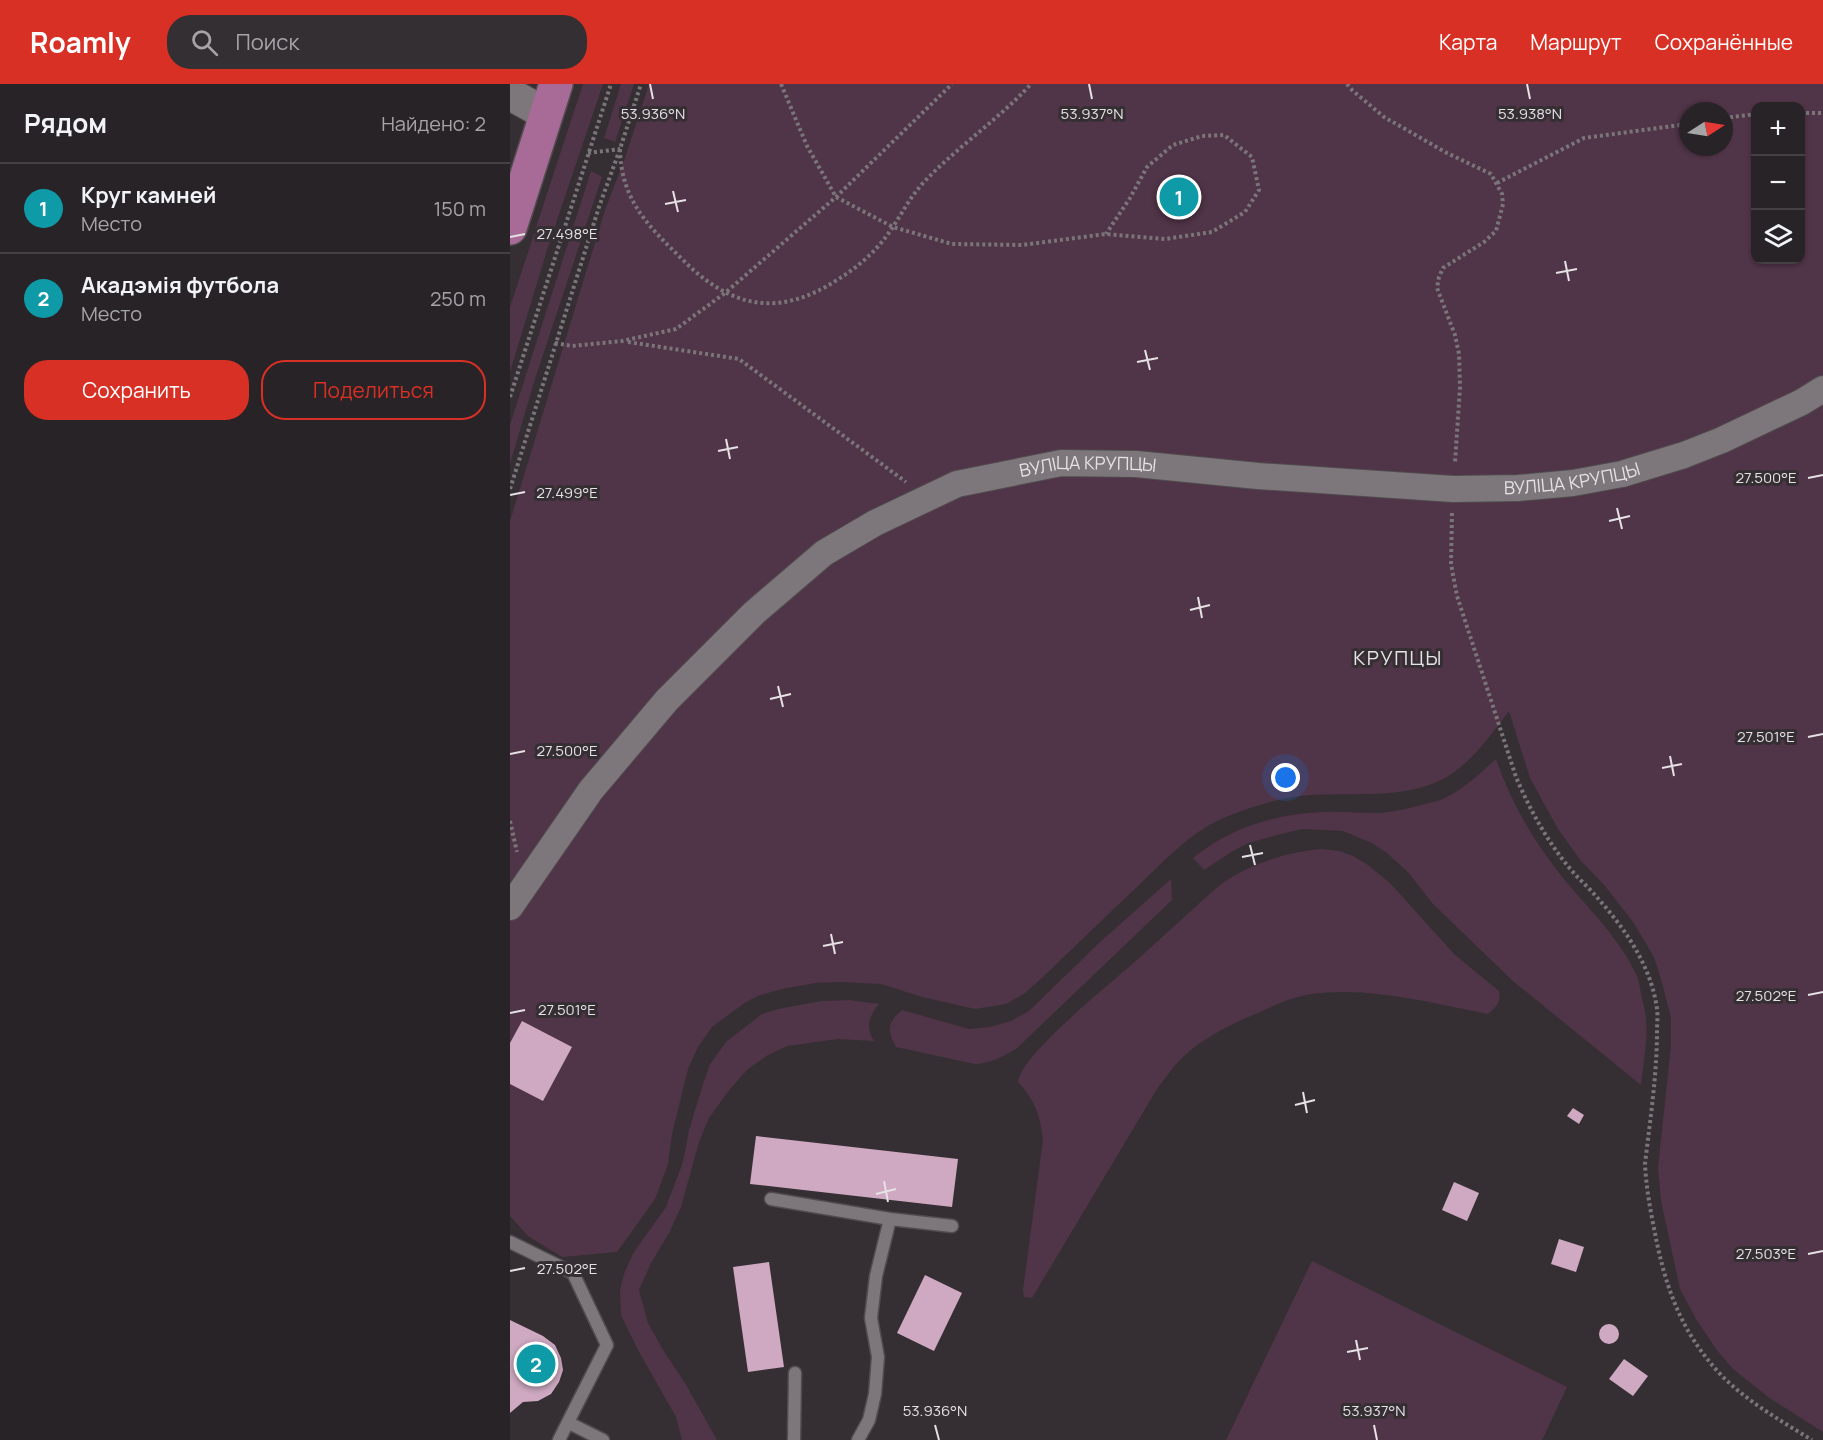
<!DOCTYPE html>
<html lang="ru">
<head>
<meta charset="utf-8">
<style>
	body { margin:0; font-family:Manrope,sans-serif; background:#342f32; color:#f1f3f6 }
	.controls { position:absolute; right:18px; top:18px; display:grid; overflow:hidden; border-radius:12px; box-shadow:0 2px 4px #0004 }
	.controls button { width:54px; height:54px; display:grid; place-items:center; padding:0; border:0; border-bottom:2px solid #444043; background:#282326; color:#f1f3f6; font:30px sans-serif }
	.compass { position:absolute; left:1169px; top:18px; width:54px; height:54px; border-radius:50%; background:#282326; box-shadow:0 2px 4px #0004; rotate:78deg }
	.you { position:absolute; left:776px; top:694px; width:21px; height:21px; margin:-15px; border:4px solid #fff; border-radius:50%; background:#1a73e8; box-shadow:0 0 0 9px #1a73e833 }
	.badge { display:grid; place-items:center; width:39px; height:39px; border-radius:50%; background:#d93025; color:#fff; font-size:20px; font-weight:700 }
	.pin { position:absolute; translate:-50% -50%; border:3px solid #fff; box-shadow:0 2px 6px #0006 }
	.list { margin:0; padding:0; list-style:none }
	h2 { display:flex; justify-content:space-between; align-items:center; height:78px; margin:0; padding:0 24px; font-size:26px }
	h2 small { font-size:20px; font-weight:400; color:#a5a4a7 }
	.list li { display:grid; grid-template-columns:39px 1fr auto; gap:18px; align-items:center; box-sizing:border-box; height:90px; padding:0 24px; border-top:2px solid #444043 }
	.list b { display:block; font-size:22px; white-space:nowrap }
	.list p { margin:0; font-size:20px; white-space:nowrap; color:#a5a4a7 }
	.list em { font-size:20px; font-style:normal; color:#a5a4a7 }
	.actions { display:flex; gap:12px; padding:18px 24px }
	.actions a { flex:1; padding:14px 0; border:2px solid #d93025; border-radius:24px; text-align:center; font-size:21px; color:#d93025 }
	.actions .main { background:#d93025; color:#fff }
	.icon { flex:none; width:33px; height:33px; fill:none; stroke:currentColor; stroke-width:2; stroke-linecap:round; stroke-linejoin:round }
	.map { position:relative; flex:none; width:1313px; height:1356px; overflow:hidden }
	header { display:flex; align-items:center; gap:36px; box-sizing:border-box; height:84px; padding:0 30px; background:#d93025; color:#fff }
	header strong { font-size:28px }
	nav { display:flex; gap:33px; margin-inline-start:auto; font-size:21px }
	.search { width:420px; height:54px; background:#342f32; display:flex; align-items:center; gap:15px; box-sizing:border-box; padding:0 21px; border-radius:24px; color:#a5a4a7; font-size:22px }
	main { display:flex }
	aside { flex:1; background:#282326 }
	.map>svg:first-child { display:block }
	.green { fill:#503447; fill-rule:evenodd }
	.building { fill:#cea9c1 }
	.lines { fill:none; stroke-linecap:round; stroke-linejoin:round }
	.service-casing { stroke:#514c4f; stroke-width:15 }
	.minor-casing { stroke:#514c4f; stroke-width:28 }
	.tertiary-casing { stroke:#514c4f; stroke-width:34 }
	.primary-casing { stroke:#514c4f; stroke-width:36 }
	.path { stroke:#7a7579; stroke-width:4; stroke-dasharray:3 3; stroke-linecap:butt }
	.service { stroke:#7d767b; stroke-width:12 }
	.minor { stroke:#7d767b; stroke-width:26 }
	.tertiary { stroke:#7d767b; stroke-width:32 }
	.primary { stroke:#a86b97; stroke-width:33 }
	.ticks { fill:none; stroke:#e5e1e4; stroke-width:2 }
	.labels { text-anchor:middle; stroke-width:6; stroke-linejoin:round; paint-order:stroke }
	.street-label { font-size:18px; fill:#e5e1e4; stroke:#352f33 }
	.neighbourhood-label { font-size:20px; letter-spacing:1.5px; fill:#e5e1e4; stroke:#352f33 }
	.ticks-label { font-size:15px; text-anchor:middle; fill:#e5e1e4; stroke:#352f33; stroke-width:6; stroke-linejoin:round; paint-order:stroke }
</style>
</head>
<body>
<header>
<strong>Roamly</strong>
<div class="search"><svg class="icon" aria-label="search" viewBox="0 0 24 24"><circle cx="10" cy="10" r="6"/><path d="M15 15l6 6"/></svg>Поиск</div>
<nav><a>Карта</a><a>Маршрут</a><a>Сохранённые</a></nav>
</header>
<main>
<aside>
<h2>Рядом<small>Найдено: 2</small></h2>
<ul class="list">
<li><span class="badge" style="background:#0f9aa8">1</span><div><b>Круг камней</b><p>Место</p></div><em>150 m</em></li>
<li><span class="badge" style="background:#0f9aa8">2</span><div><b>Акадэмія футбола</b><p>Место</p></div><em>250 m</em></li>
</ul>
<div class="actions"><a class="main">Сохранить</a><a>Поделиться</a></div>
</aside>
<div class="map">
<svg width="1313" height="1356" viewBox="0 0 1313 1356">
	<rect width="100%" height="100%" fill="#352f33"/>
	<path class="green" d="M73,0H93L38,163L0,288V223Z
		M111,0H124L105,58L94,54Z
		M139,0H1313V1348L1258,1313L1222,1284L1206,1265L1186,1235L1170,1205L1151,1117L1148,1084L1161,961V934L1153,902L1144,873L1123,838L1095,802L1071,777L1048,745L1032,716L1020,694L999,627C980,652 961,680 933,695C892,717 834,707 789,712C765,715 732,726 711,735C677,751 652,779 626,804C595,833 565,862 534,892L515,909L496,920L465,925L412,913L371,900L330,898L306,899L276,904L250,911L236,918L202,943L188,963L178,985L162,1050L158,1080L145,1115L107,1168L52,1173L18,1152L0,1132V437L95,126L115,74ZM1246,22H1290V176H1246ZM1178,27H1214V63H1178Z
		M81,87L92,93L25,295L0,380V341Z
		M986,675C1001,719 1024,758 1053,794C1079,825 1110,855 1127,892C1129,898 1130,904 1131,910C1133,919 1136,928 1136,937C1138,958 1133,980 1131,1001L1004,898L923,820L898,788L877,769L862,759L833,747L794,745L779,748L738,759L723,767L694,786L683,774C719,744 768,729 814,728C833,727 851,729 869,729C889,728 909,721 928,717C951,708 968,691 986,675Z
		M812,765L829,767L843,772L858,781L880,799L945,871L989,907C991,918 987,923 978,930C921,919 854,901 796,911C775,915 755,926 736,934C712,945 685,959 667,979C660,987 654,996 647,1005L522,1214L514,1213L513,1206L533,1056C530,1031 525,1016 508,998C510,971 605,896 628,875C656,850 682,825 710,801C739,780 776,768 812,765Z
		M661,795L662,816L506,965C492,973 481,979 465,980L386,963C377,946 377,939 392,926L459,945L480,943L501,937L519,927L589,859Z
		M339,916L369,920C359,932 355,943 364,957L328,955L277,962L258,971L238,985L220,1005L199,1034L189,1058L171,1123L159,1149L141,1179L129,1206L138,1239L153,1266L175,1299L207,1356H172L166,1333L128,1266L111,1231L110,1205L115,1187L124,1168L156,1123L173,1078L179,1046L193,1000L200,980L217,957L252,930L268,925L312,917Z
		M802,1177L1057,1303L1032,1356H716Z"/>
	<path class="building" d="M12,937L62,963L33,1017L0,1000V959Z
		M1063,1024L1074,1031L1069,1040L1057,1032Z
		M246,1052L448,1075L442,1123L240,1100Z
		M944,1098L969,1109L957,1137L932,1126Z
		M1049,1155L1074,1163L1066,1188L1041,1180Z
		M259,1178L274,1283L238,1288L223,1183Z
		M415,1191L452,1209L424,1267L387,1249Z
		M0,1236L33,1252L45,1261L51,1274L53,1286L49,1298L41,1310L28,1317L13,1318L0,1329Z
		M1089 1250a10 10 0 1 1 20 0a10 10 0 1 1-20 0Z
		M1114,1275L1138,1292L1123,1312L1099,1295Z"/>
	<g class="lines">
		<g class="service-casing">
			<path id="service" d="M261,1115L380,1135L366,1192L361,1234L368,1273L365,1310L359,1336L348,1356
				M380,1135L442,1142
				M0,1158L63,1189L97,1261L49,1356
				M59,1339L93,1356
				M284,1356L285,1289"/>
		</g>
		<g class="minor-casing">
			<g id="minor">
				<path id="s1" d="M0,823L81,706L157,616L244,529L314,469L365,439L447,400L551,379L626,380L748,392L943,405L1008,404L1063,399L1112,390L1174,371L1212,356L1292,318L1313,305"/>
			</g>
		</g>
		<g class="tertiary-casing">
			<path id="tertiary" d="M0,10L36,30"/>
		</g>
		<g class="primary-casing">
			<path id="primary" d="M0,144L46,0"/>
		</g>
		<path class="path" d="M271,0L297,62L326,113L383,143L442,160L512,161L596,150L655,155L702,148L735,128L749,106L742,73L714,51L692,52L663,61L637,83L620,114L596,150
			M837,0L842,6L874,33L937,69L981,90L992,110L993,120L986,147L974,158L933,184L929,193L927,204L945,251L949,270L950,303L945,379
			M1290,29H1313
			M1214,34L1246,30
			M110,65C111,116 138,142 173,176C221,224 268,234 327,196C345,185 362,171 375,154C389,136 398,115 414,98C447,63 488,36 521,0
			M78,69L110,65
			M987,99L1074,54L1178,40
			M118,258L229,275L396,398
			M45,259L62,262L112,257L166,245L215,209L326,113L442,0
			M0,313L101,0
			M0,405L89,123L110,65L131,0
			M942,429L941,480L947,512L1006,693C1020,726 1038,759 1062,787C1069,795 1077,802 1084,810C1113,842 1141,880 1147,925C1148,932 1147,940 1147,947C1147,992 1140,1036 1135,1080C1136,1100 1139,1119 1143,1139C1154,1199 1169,1247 1212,1292C1238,1318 1271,1337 1302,1356
			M0,737L7,768"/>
		<use href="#service" class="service"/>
		<use href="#minor" class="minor"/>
		<use href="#tertiary" class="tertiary"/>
		<use href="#primary" class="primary"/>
	</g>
	<path class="ticks" d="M140,0L143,15M579,0L582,15M1017,0L1020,15M163,107L168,128M155,120L176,116M0,153L15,150M1055,177L1059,197M1046,189L1067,185M635,266L640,286M627,278L648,274M216,355L220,375M208,367L228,363M1298,394L1313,391M0,411L15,408M1107,424L1112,445M1099,437L1120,432M688,513L692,534M680,526L700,521M268,602L273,623M260,615L281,610M1298,653L1313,650M0,670L15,667M1160,672L1164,692M1152,684L1172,680M740,761L745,781M732,773L753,769M321,850L325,870M313,862L333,858M1298,911L1313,908M0,929L15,926M793,1008L797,1029M785,1021L805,1016M374,1097L378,1118M366,1110L386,1105M1298,1170L1313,1167M0,1187L15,1184M846,1256L850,1276M837,1268L858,1264M425,1341L429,1356M864,1341L867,1356"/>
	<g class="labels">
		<g class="street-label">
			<text dy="6" stroke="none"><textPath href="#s1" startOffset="758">ВУЛІЦА КРУПЦЫ</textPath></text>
			<text dy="6" stroke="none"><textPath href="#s1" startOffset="1244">ВУЛІЦА КРУПЦЫ</textPath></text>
		</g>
		<g class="neighbourhood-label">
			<text x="888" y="581">КРУПЦЫ</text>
		</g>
	</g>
	<g class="ticks-label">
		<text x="143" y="35">53.936°N</text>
		<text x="582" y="35">53.937°N</text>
		<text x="1020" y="35">53.938°N</text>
		<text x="57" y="155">27.498°E</text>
		<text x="1256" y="399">27.500°E</text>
		<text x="57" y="414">27.499°E</text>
		<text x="1256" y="658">27.501°E</text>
		<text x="57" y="672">27.500°E</text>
		<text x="1256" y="917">27.502°E</text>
		<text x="57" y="931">27.501°E</text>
		<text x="1256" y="1175">27.503°E</text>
		<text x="57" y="1190">27.502°E</text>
		<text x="425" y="1332">53.936°N</text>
		<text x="864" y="1332">53.937°N</text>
	</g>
</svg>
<div class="controls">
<button>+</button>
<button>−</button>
<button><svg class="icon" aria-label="layers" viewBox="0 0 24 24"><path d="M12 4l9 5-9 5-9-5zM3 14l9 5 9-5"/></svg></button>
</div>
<svg class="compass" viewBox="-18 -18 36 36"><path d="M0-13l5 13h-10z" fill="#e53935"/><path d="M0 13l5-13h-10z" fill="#a5a4a7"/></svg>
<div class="you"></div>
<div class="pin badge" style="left:669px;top:113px;background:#0f9aa8">1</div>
<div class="pin badge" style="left:26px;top:1280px;background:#0f9aa8">2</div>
</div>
</main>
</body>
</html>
